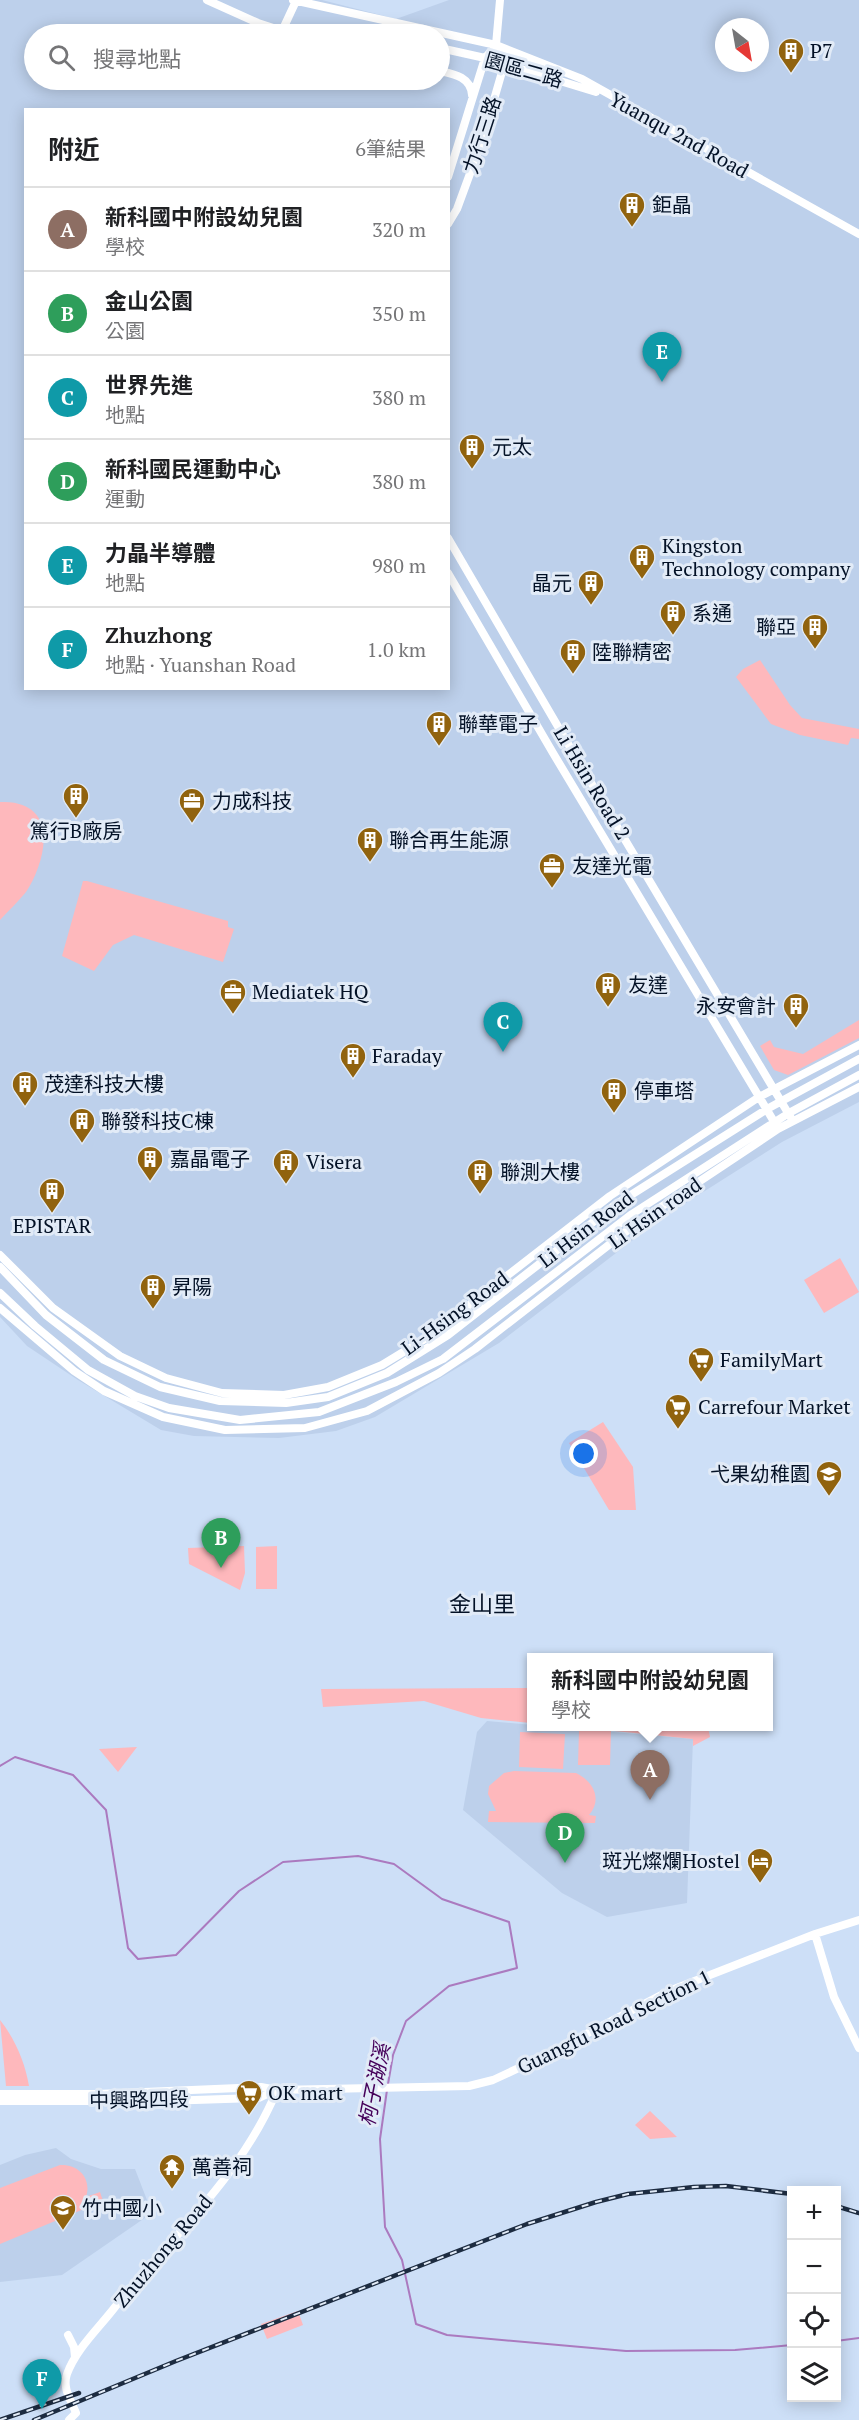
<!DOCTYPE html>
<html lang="zh-TW">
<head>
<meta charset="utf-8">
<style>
	body { margin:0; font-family:"PT Serif","Noto Sans TC",serif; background:#f2f2f2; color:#202124 }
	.controls { position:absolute; right:18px; bottom:18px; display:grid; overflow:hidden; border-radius:0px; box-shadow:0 3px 15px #0003 }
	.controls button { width:54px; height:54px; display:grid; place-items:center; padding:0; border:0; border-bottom:2px solid #e0e0e0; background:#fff; color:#202124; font:30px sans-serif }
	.compass { position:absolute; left:715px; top:18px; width:54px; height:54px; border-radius:50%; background:#fff; box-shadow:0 3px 15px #0003; rotate:149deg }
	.you { position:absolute; left:584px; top:1454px; width:21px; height:21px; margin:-15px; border:4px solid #fff; border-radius:50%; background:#1a73e8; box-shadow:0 0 0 9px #1a73e833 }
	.badge { display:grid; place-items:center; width:39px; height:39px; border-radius:50%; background:#b45309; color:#fff; font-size:20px; font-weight:700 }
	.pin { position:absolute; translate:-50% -50px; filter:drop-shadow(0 2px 3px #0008) }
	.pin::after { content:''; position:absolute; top:32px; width:21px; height:18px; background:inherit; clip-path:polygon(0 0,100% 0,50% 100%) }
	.popup { position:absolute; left:527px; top:1653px; width:246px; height:78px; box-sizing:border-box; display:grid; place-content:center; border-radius:0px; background:#fff; filter:drop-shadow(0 2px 4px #0005); font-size:20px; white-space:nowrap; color:#757577 }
	.popup b { font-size:22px; color:#202124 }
	.popup::after { content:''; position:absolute; left:50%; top:100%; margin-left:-12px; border:12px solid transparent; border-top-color:#fff }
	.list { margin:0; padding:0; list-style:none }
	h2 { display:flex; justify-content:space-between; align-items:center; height:78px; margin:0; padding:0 24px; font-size:26px }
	h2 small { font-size:20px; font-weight:400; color:#757577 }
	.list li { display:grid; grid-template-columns:39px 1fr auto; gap:18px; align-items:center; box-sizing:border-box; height:84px; padding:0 24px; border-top:2px solid #e0e0e0 }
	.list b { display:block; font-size:22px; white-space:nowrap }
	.list p { margin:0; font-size:20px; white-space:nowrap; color:#757577 }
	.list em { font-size:20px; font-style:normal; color:#757577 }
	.icon { flex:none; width:33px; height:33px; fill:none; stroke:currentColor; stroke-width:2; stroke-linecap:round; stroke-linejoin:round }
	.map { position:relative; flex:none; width:859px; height:2420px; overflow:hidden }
	.search { position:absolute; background:#fff; box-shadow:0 3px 15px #0003; left:24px; top:24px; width:426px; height:66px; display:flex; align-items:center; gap:15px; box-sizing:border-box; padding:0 21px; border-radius:33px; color:#757577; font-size:22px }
	.panel { position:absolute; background:#fff; box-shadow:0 3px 15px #0003; left:24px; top:108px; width:426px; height:582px; border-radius:0px }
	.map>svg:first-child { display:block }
	.built { fill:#bdd0eb; fill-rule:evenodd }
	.green { fill:#feb8bc }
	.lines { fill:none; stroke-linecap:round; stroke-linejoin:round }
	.stream { stroke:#ab7abf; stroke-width:2 }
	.secondary { stroke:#fff; stroke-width:8 }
	.rail-casing { stroke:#1d2c41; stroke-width:4.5 }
	.rail { stroke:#e2ebf7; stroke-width:2; stroke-dasharray:7; stroke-linecap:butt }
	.labels { text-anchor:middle; stroke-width:6; stroke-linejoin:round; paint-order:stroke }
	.poi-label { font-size:20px; fill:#031126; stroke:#e2ebf7; text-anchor:start }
	.street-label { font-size:20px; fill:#031126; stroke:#e2ebf7 }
	.water-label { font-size:21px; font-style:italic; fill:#450059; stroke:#e2ebf7 }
	.quarter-label { font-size:22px; fill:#031126; stroke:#e2ebf7 }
</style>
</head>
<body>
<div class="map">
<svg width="859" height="2420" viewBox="0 0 859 2420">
	<rect width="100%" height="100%" fill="#cddff7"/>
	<path class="built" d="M0,0H322L396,19L449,0H859V1102L782,1142L659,1220L499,1343L375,1417L336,1431L279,1438L194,1436L161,1430L78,1380L27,1346L0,1317ZM724,27H760V63H724ZM34,34H440V80H34ZM26,110H448V688H26Z
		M487,1721L693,1739L687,1903L607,1917L562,1893L463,1810L477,1732Z
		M56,2148L71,2159L101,2169H135L152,2213L62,2275L0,2282V2165L25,2155Z"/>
	<path class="green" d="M760,660L790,705L802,718L859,729V739L851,738L848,745L800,735L771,724L736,677L743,669Z
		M0,802C6,802 13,802 19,804C59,815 42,868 26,892C18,902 8,911 0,920Z
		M83,881H87L228,921V927L234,929L223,962L134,935L113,945L94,971L62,956Z
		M859,1020V1038L788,1075L774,1070L760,1046L770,1040L774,1047L803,1054Z
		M840,1258L859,1292L824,1313L804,1280Z
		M603,1422L633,1467L636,1510H609L569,1443Z
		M244,1546L245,1573L240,1590L189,1564L188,1548Z
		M277,1546V1589H256V1547Z
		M531,1688V1723L481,1718L424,1701L323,1707L321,1689Z
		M575,1727H708L710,1737L693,1746V1739Z
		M579,1731H611L610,1765H578Z
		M520,1732L565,1734L563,1769L519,1767Z
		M137,1747L118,1772L99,1749Z
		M514,1771L576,1773C593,1781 603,1799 589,1815L596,1816L595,1823L488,1822L489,1811H496L488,1794L489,1786L504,1773Z
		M0,2020C15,2039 25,2062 29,2086H6Z
		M650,2111L677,2137L650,2139L635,2125Z
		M60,2165C79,2164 92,2179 86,2197L100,2192L103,2201L0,2244V2188Z
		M298,2311L303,2325L267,2339L261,2324Z"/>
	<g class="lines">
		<path class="stream" d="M0,1766L15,1757L73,1775L106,1810L128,1948L138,1959L176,1955L239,1891L283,1862L358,1856L394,1864L442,1899L509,1922L517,1968L449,1986L406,2021L393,2055L388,2084
			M387,2090L380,2139L385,2227L402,2260L416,2324L447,2335L626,2351L735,2350L792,2345
			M836,2341L859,2338"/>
		<path class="secondary" d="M207,0L258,23L292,34
			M293,0L496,45L582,79L859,234
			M282,31L296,1
			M440,48L485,58L596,92
			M440,71C454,74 471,77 472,95
			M448,177L485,58L496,45
			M448,224L457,209L482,141L504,65L496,45L500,0
			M448,538L581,766L791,1118
			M448,573L553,753L776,1125
			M0,1255L53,1308L120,1356L166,1378L222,1393L284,1395L328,1387L382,1365L428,1337L610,1196L759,1097L859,1045
			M0,1267L46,1315L104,1360L160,1387L220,1401L286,1403L328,1397L387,1373L448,1335L615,1205L767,1109L859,1059
			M0,1293L35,1326L88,1370L135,1396L169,1408L240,1420L319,1412L396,1382L443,1359L632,1214L789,1113L859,1075
			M0,1308L74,1371L104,1391L163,1417L225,1430L305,1428L367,1411L439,1373L475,1349L637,1223L778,1129L859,1087
			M815,1934L834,1997L859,2048
			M0,2094H97L261,2087L277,2090L469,2086L493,2080L540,2058L669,1991L815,1934L859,1920
			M0,2101H164L259,2098L276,2090
			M68,2335L74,2347L75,2357
			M69,2420L76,2413C71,2400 62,2388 67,2374C76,2349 99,2328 115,2307C172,2237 242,2175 277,2090"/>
		<g class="rail-casing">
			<path id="rail" d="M836,2206L859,2213
				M0,2420L79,2393
				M34,2420L176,2361L527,2224L596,2202L628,2194L694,2187L726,2186L792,2194"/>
		</g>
		<use href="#rail" class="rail"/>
	</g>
	<defs>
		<g id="building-pin" transform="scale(1.35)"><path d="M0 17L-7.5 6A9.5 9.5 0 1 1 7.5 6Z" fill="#91630e" stroke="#e2ebf7"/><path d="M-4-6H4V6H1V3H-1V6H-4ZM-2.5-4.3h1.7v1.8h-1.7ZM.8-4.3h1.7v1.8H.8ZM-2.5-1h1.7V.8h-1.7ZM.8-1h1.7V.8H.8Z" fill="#fff"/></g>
		<g id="office-pin" transform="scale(1.35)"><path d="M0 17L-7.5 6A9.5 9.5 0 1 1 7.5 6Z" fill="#91630e" stroke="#e2ebf7"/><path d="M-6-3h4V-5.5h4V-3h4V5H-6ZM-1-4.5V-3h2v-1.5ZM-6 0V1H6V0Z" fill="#fff"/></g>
		<g id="supermarket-pin" transform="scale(1.35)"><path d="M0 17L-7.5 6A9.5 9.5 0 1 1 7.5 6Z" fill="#91630e" stroke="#e2ebf7"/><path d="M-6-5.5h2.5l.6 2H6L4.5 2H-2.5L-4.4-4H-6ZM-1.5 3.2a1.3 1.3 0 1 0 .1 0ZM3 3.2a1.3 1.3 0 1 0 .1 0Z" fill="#fff"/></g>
		<g id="school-pin" transform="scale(1.35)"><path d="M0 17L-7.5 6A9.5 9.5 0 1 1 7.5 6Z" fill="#91630e" stroke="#e2ebf7"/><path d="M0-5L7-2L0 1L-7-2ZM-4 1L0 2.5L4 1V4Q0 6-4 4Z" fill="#fff"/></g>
		<g id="hotel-pin" transform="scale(1.35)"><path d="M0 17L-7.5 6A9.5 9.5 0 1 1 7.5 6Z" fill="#91630e" stroke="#e2ebf7"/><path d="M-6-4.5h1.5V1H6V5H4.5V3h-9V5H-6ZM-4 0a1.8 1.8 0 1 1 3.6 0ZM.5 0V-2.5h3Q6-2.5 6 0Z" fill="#fff"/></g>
		<g id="temple-pin" transform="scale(1.35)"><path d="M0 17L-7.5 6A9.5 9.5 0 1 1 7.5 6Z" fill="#91630e" stroke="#e2ebf7"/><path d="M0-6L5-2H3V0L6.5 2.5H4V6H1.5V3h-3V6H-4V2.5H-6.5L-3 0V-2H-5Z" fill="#fff"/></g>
	</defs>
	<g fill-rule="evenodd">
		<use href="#building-pin" x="791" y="51"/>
		<use href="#building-pin" x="632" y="205"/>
		<use href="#building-pin" x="472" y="447"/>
		<use href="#building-pin" x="642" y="557"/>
		<use href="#building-pin" x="591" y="583"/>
		<use href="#building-pin" x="673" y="613"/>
		<use href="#building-pin" x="815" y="627"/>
		<use href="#building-pin" x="573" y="652"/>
		<use href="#building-pin" x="439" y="724"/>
		<use href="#building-pin" x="76" y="796"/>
		<use href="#office-pin" x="192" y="801"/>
		<use href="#building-pin" x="370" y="840"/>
		<use href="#office-pin" x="552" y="866"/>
		<use href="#building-pin" x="608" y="985"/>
		<use href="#office-pin" x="233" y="992"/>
		<use href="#building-pin" x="796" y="1006"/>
		<use href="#building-pin" x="353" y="1056"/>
		<use href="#building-pin" x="25" y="1084"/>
		<use href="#building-pin" x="614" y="1091"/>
		<use href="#building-pin" x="82" y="1121"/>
		<use href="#building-pin" x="150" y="1159"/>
		<use href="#building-pin" x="286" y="1162"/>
		<use href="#building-pin" x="480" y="1172"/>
		<use href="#building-pin" x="52" y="1191"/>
		<use href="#building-pin" x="153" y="1287"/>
		<use href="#supermarket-pin" x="701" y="1360"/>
		<use href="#supermarket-pin" x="678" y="1407"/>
		<use href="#school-pin" x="829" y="1474"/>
		<use href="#hotel-pin" x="760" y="1861"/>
		<use href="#supermarket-pin" x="249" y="2093"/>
		<use href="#temple-pin" x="172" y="2167"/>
		<use href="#school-pin" x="63" y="2208"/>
	</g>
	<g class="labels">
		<g class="poi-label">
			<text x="810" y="58">P7</text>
			<text x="652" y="212">鉅晶</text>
			<text x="492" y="454">元太</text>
			<text x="662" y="553">Kingston<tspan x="662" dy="23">Technology company</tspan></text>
			<text x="572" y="590" text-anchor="end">晶元</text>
			<text x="692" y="620">系通</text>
			<text x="796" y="634" text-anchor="end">聯亞</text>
			<text x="592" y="659">陸聯精密</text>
			<text x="458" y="731">聯華電子</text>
			<text x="212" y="808">力成科技</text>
			<text x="76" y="838" text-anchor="middle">篤行B廠房</text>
			<text x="389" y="847">聯合再生能源</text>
			<text x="572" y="873">友達光電</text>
			<text x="628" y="992">友達</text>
			<text x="252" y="999">Mediatek HQ</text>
			<text x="776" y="1013" text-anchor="end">永安會計</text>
			<text x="372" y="1063">Faraday</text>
			<text x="44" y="1091">茂達科技大樓</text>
			<text x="634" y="1098">停車塔</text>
			<text x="101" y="1128">聯發科技C棟</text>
			<text x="170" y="1166">嘉晶電子</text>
			<text x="306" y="1169">Visera</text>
			<text x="500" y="1179">聯測大樓</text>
			<text x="52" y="1233" text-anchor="middle">EPISTAR</text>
			<text x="172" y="1294">昇陽</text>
			<text x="720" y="1367">FamilyMart</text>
			<text x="698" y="1414">Carrefour Market</text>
			<text x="810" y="1481" text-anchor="end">弋果幼稚園</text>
			<text x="740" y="1868" text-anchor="end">斑光燦爛Hostel</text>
			<text x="268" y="2100">OK mart</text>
			<text x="192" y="2174">萬善祠</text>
			<text x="82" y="2215">竹中國小</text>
		</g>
		<g class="street-label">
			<text transform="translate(524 70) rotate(16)" y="7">園區二路</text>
			<text transform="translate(482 135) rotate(-72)" y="7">力行三路</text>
			<text transform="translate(679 135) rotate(29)" y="7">Yuanqu 2nd Road</text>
			<text transform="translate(592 783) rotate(59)" y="7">Li Hsin Road 2</text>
			<text transform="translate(655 1213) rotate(-35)" y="7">Li Hsin road</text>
			<text transform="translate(586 1229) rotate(-37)" y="7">Li Hsin Road</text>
			<text transform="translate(455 1313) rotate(-36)" y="7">Li-Hsing Road</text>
			<text transform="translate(614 2022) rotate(-26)" y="7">Guangfu Road Section 1</text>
			<text transform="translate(139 2100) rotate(-1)" y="7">中興路四段</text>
			<text transform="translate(163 2251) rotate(-50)" y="7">Zhuzhong Road</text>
		</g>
		<g class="water-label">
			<text transform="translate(375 2085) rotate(-79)" y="7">柯子湖溪</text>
		</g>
		<g class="quarter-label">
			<text x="482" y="1612">金山里</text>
		</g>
	</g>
</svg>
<div class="controls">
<button>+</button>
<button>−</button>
<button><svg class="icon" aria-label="locate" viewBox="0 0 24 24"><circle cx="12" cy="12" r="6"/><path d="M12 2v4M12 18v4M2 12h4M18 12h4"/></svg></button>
<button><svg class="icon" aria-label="layers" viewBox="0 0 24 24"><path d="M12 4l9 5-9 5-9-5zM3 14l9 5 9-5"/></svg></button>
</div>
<svg class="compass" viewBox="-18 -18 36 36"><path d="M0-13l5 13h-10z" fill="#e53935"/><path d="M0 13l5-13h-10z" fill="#757577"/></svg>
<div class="you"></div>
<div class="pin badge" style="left:650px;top:1800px;background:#8d6e63">A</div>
<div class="popup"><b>新科國中附設幼兒園</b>學校</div>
<div class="pin badge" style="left:221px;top:1568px;background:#2e9e5b">B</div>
<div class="pin badge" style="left:503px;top:1052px;background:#0f9aa8">C</div>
<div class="pin badge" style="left:565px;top:1863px;background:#2e9e5b">D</div>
<div class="pin badge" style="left:662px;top:382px;background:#0f9aa8">E</div>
<div class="pin badge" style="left:42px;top:2409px;background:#0f9aa8">F</div>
<div class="search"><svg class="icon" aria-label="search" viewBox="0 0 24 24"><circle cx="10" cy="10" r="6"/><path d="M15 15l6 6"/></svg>搜尋地點</div>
<section class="panel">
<h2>附近<small>6筆結果</small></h2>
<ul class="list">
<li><span class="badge" style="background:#8d6e63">A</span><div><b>新科國中附設幼兒園</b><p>學校</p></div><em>320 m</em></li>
<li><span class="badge" style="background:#2e9e5b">B</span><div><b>金山公園</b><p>公園</p></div><em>350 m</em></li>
<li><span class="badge" style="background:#0f9aa8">C</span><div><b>世界先進</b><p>地點</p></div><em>380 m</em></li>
<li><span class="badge" style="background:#2e9e5b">D</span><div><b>新科國民運動中心</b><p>運動</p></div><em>380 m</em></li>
<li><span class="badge" style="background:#0f9aa8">E</span><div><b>力晶半導體</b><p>地點</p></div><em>980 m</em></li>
<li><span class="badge" style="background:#0f9aa8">F</span><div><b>Zhuzhong</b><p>地點 · Yuanshan Road</p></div><em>1.0 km</em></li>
</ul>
</section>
</div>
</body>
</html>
